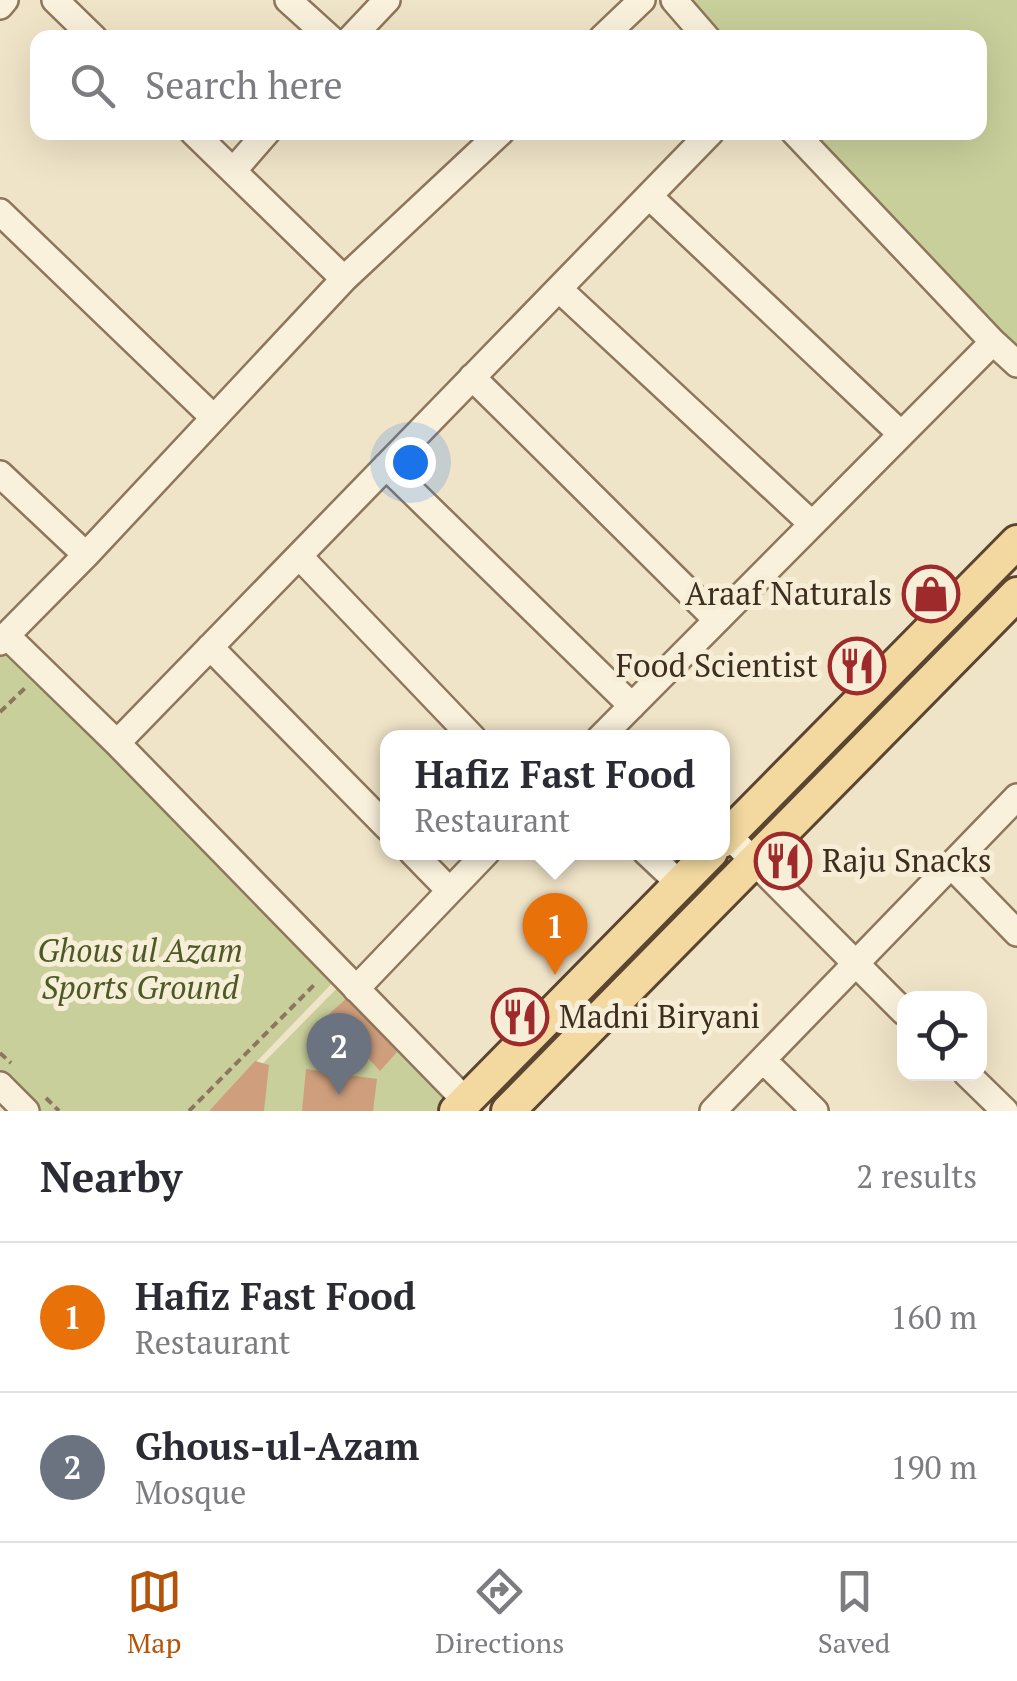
<!DOCTYPE html>
<html lang="en">
<head>
<meta charset="utf-8">
<style>
	body { margin:0; font-family:"PT Serif",serif; background:#f7f7f7; color:#2b2b33 }
	.controls { position:absolute; right:30px; bottom:30px; display:grid; overflow:hidden; border-radius:20px; box-shadow:0 10px 40px #0002 }
	.controls button { width:90px; height:90px; display:grid; place-items:center; padding:0; border:0; border-bottom:2px solid #e1e1e2; background:#fff; color:#2b2b33; font:50px sans-serif }
	.you { position:absolute; left:410px; top:462px; width:35px; height:35px; margin:-25px; border:8px solid #fff; border-radius:50%; background:#1a73e8; box-shadow:0 0 0 15px #1a73e833 }
	.badge { display:grid; place-items:center; width:65px; height:65px; border-radius:50%; background:#b45309; color:#fff; font-size:32px; font-weight:700 }
	.pin { position:absolute; translate:-50% -82px; filter:drop-shadow(0 2px 5px #0008) }
	.pin::after { content:''; position:absolute; top:52px; width:35px; height:30px; background:inherit; clip-path:polygon(0 0,100% 0,50% 100%) }
	.popup { position:absolute; left:380px; top:730px; width:350px; height:130px; box-sizing:border-box; display:grid; place-content:center; border-radius:20px; background:#fff; filter:drop-shadow(0 2px 8px #0005); font-size:32px; white-space:nowrap; color:#7c7c81 }
	.popup b { font-size:38px; color:#2b2b33 }
	.popup::after { content:''; position:absolute; left:50%; top:100%; margin-left:-20px; border:20px solid transparent; border-top-color:#fff }
	.list { margin:0; padding:0; list-style:none }
	h2 { display:flex; justify-content:space-between; align-items:center; height:130px; margin:0; padding:0 40px; font-size:42px }
	h2 small { font-size:32px; font-weight:400; color:#7c7c81 }
	.list li { display:grid; grid-template-columns:65px 1fr auto; gap:30px; align-items:center; box-sizing:border-box; height:150px; padding:0 40px; border-top:2px solid #e1e1e2 }
	.list b { display:block; font-size:38px; white-space:nowrap }
	.list p { margin:0; font-size:32px; white-space:nowrap; color:#7c7c81 }
	.list em { font-size:32px; font-style:normal; color:#7c7c81 }
	.icon { flex:none; width:55px; height:55px; fill:none; stroke:currentColor; stroke-width:2; stroke-linecap:round; stroke-linejoin:round }
	.map { position:relative; flex:none; width:1017px; height:1111px; overflow:hidden }
	.search { position:absolute; background:#fff; box-shadow:0 10px 40px #0002; left:30px; right:30px; top:30px; height:110px; display:flex; align-items:center; gap:25px; box-sizing:border-box; padding:0 35px; border-radius:20px; color:#7c7c81; font-size:38px }
	.sheet { height:430px; background:#fff }
	nav { display:flex; justify-content:space-around; align-items:center; box-sizing:border-box; height:140px; border-top:2px solid #e1e1e2; background:#fff; font-size:28px; color:#7c7c81 }
	nav a { display:grid; justify-items:center; gap:5px }
	nav .on { color:#b45309 }
	.map>svg:first-child { display:block }
	.green { fill:#c9cf9b }
	.building { fill:#cf9f7d }
	.lines { fill:none; stroke-linecap:round; stroke-linejoin:round }
	.minor-casing { stroke:#8d765c; stroke-width:30 }
	.major-casing { stroke:#5b4430; stroke-width:38 }
	.path { stroke:#8d765c; stroke-width:4; stroke-dasharray:8 5; stroke-linecap:butt }
	.minor { stroke:#faf1dc; stroke-width:25 }
	.major { stroke:#f3d9a0; stroke-width:32 }
	.labels { text-anchor:middle; stroke-width:10; stroke-linejoin:round; paint-order:stroke }
	.poi-label { font-size:32px; fill:#3d2e20; stroke:#f7eed8; text-anchor:end }
	.park-label { font-size:32px; font-style:italic; fill:#4d5a26; stroke:#f7eed8 }
</style>
</head>
<body>
<div class="map">
<svg width="1017" height="1111" viewBox="0 0 1017 1111">
	<rect width="100%" height="100%" fill="#f0e4c8"/>
	<path class="green" d="M667,0H1017V363L798,133L980,132V38L705,37Z
		M0,642L342,973L209,1111H26L0,1085Z
		M346,979L466,1101L456,1111H216Z"/>
	<path class="building" d="M348,997L397,1052L380,1071L328,1015Z
		M255,1061L269,1065L264,1111H209Z
		M306,1069L377,1079L373,1111H302Z"/>
	<g class="lines">
		<g class="minor-casing">
			<path id="minor" d="M55,0L94,38
				M288,0L330,38
				M674,0L707,38
				M0,6L5,0
				M351,38L387,0
				M602,38L642,0
				M193,132L344,279
				M794,132L993,342L1017,364
				M233,171L267,132
				M649,196L901,434
				M0,212L214,418
				M559,289L812,524
				M472,377L717,620
				M386,466L632,706
				M0,474L86,555
				M299,556L473,738
				M7,636L117,743L466,1101
				M0,642L86,555L344,279L501,132
				M210,647L388,828
				M600,738L993,342
				M117,743L711,132
				M728,835L904,1012
				M412,852L449,890
				M646,852L680,884
				M951,865L1017,933
				M356,989L487,852
				M763,1060L815,1111
				M967,1074L1005,1111
				M0,1085L26,1111
				M713,1111L1017,797"/>
		</g>
		<g class="major-casing">
			<path id="major" d="M722,841L1017,542
				M456,1111L711,852
				M508,1111L1017,594"/>
		</g>
		<path class="path" d="M0,712L25,688
			M0,1053L11,1063
			M46,1098L59,1111
			M189,1111L316,983"/>
		<use href="#minor" class="minor"/>
		<use href="#major" class="major"/>
	</g>
	<defs>
		<g id="shop-ring" transform="scale(2.875)"><circle r="9.5" fill="#f7eed8" stroke="#9e2a2b" stroke-width="1.5"/><path d="M-5-2.5h2.3a2.7 3.5 0 0 1 5.4 0H5L5.5 6h-11ZM-1.5-2.5h3a1.5 2.3 0 0 0-3 0Z" fill="#9e2a2b"/></g>
		<g id="restaurant-ring" transform="scale(2.875)"><circle r="9.5" fill="#f7eed8" stroke="#9e2a2b" stroke-width="1.5"/><path d="M-5-6h1v4h1v-4h1v4h1v-4h1v5L-1.5 .5V6h-2V.5L-5-1ZM5-6V6H3V1.5H1.5Q1.5-4 5-6Z" fill="#9e2a2b"/></g>
	</defs>
	<g fill-rule="evenodd">
		<use href="#shop-ring" x="931" y="594"/>
		<use href="#restaurant-ring" x="857" y="666"/>
		<use href="#restaurant-ring" x="783" y="861"/>
		<use href="#restaurant-ring" x="520" y="1017"/>
	</g>
	<g class="labels">
		<g class="poi-label">
			<text x="892" y="605">Araaf Naturals</text>
			<text x="818" y="677">Food Scientist</text>
			<text x="822" y="872" text-anchor="start">Raju Snacks</text>
			<text x="559" y="1028" text-anchor="start">Madni Biryani</text>
		</g>
		<g class="park-label">
			<text x="140" y="962">Ghous ul Azam<tspan x="140" dy="37">Sports Ground</tspan></text>
		</g>
	</g>
</svg>
<div class="controls">
<button><svg class="icon" aria-label="locate" viewBox="0 0 24 24"><circle cx="12" cy="12" r="6"/><path d="M12 2v4M12 18v4M2 12h4M18 12h4"/></svg></button>
</div>
<div class="you"></div>
<div class="pin badge" style="left:555px;top:975px;background:#e8710a">1</div>
<div class="popup"><b>Hafiz Fast Food</b>Restaurant</div>
<div class="pin badge" style="left:339px;top:1095px;background:#6b7280">2</div>
<div class="search"><svg class="icon" aria-label="search" viewBox="0 0 24 24"><circle cx="10" cy="10" r="6"/><path d="M15 15l6 6"/></svg>Search here</div>
</div>
<section class="sheet">
<h2>Nearby<small>2 results</small></h2>
<ul class="list">
<li><span class="badge" style="background:#e8710a">1</span><div><b>Hafiz Fast Food</b><p>Restaurant</p></div><em>160 m</em></li>
<li><span class="badge" style="background:#6b7280">2</span><div><b>Ghous-ul-Azam</b><p>Mosque</p></div><em>190 m</em></li>
</ul>
</section>
<nav>
<a class="on"><svg class="icon" aria-label="map" viewBox="0 0 24 24"><path d="M3 6l6-2 6 2 6-2v14l-6 2-6-2-6 2zM9 4v14M15 6v14"/></svg>Map</a>
<a><svg class="icon" aria-label="directions" viewBox="0 0 24 24"><path d="M12 3l9 9-9 9-9-9zM9 14v-3h6M13 9l2 2-2 2"/></svg>Directions</a>
<a><svg class="icon" aria-label="saved" viewBox="0 0 24 24"><path d="M7 4h10v16l-5-4-5 4z"/></svg>Saved</a>
</nav>
</body>
</html>
